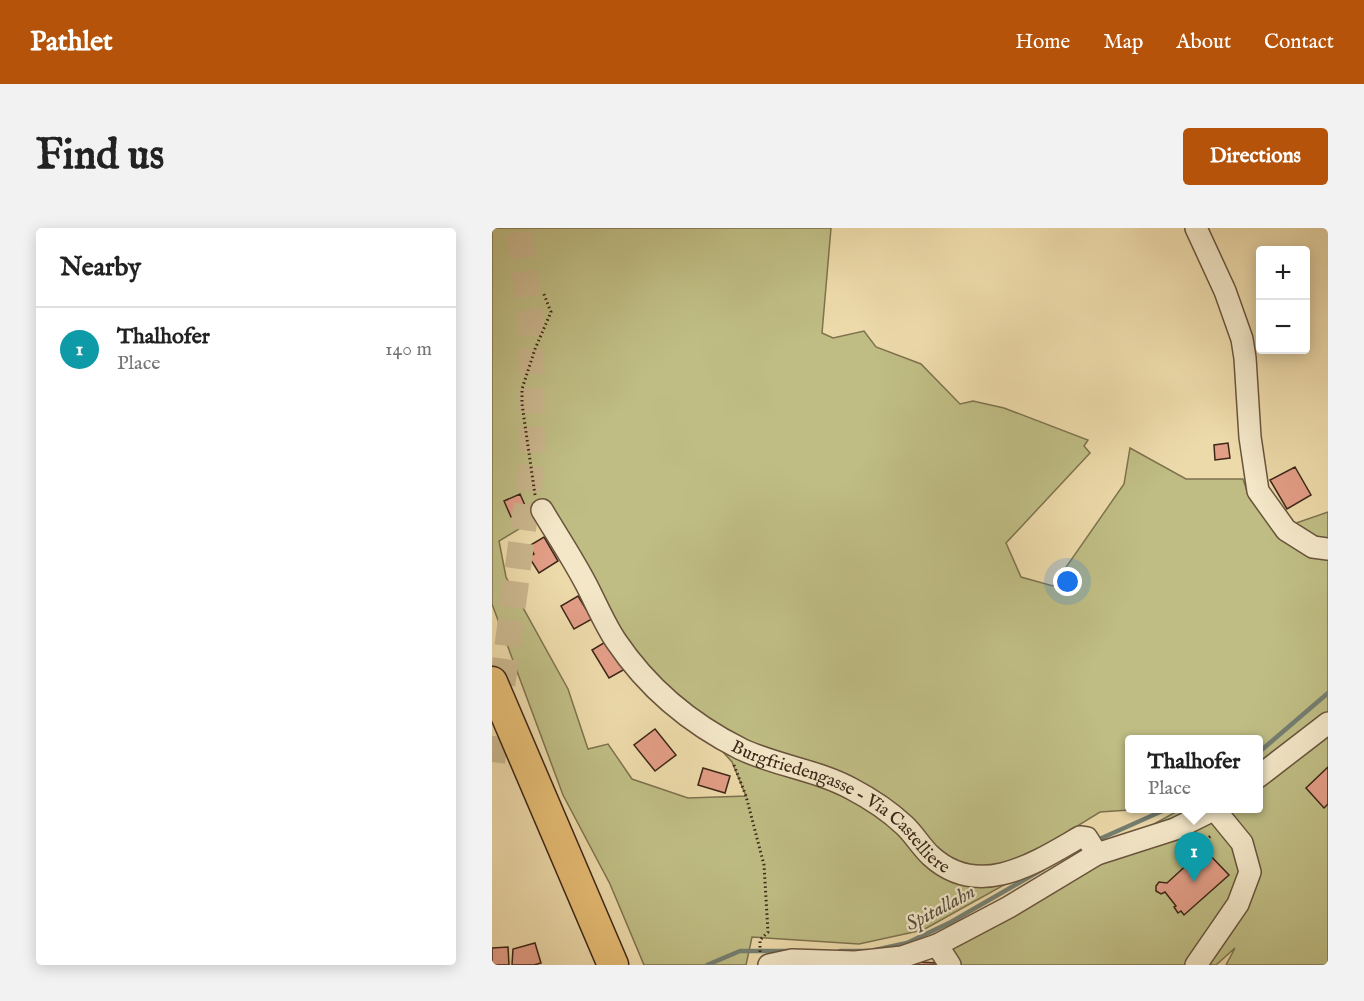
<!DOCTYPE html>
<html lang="en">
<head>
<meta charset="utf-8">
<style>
	body { margin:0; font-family:"IM FELL English",serif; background:#f2f2f2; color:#222 }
	.controls { position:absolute; right:18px; top:18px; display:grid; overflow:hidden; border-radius:6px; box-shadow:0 3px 15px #0003 }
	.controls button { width:54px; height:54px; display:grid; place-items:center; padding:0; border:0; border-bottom:2px solid #e0e0e0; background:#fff; color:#222; font:30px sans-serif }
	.you { position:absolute; left:576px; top:354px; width:21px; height:21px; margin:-15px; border:4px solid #fff; border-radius:50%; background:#1a73e8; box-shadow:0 0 0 9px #1a73e833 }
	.badge { display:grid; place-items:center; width:39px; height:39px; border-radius:50%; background:#b45309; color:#fff; font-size:20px; font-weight:700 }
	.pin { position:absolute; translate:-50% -50px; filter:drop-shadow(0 2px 3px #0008) }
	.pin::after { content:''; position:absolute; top:32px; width:21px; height:18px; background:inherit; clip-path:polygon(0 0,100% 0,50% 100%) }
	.popup { position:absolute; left:633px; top:507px; width:138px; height:78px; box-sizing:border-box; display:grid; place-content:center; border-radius:6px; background:#fff; filter:drop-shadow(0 2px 4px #0005); font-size:20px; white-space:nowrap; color:#767676 }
	.popup b { font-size:22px; color:#222 }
	.popup::after { content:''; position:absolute; left:50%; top:100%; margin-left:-12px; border:12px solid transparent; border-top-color:#fff }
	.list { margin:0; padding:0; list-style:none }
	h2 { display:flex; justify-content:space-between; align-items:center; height:78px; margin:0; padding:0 24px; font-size:26px }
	h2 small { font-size:20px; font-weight:400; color:#767676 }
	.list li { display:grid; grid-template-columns:39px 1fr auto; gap:18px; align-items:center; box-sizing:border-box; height:84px; padding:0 24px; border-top:2px solid #e0e0e0 }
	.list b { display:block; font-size:22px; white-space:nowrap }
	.list p { margin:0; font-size:20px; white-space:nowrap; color:#767676 }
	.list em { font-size:20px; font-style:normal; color:#767676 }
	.map { position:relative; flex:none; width:836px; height:737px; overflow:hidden; border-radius:6px }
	header { display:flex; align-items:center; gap:36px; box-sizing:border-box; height:84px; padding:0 30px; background:#b45309; color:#fff }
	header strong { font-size:28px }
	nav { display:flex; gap:33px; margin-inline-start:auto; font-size:21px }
	.intro { display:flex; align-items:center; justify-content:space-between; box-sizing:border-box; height:144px; padding:0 36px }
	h1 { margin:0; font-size:42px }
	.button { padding:15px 27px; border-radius:6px; background:#b45309; color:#fff; font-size:21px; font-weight:700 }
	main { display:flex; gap:36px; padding:0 36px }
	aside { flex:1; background:#fff; border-radius:6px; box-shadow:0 3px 15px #0003 }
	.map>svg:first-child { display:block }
	.green { fill:#bfbd84; stroke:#7e724e; stroke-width:1.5; fill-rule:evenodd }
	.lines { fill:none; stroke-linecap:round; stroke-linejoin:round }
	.stream { stroke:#757f72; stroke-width:4.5 }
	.building { fill:#e39e87; stroke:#3d2718; stroke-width:1.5 }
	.major-tunnel { stroke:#cab68d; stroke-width:26; stroke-dasharray:26 13; stroke-linecap:butt }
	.minor-casing { stroke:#69543c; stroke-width:24 }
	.highway-casing { stroke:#3d2718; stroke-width:33 }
	.path { stroke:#3d2718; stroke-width:3; stroke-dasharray:1.5 3; stroke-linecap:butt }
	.minor { stroke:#f3e7c8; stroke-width:21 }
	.highway { stroke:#e6bd75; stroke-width:30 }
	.labels { text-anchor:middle; stroke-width:4.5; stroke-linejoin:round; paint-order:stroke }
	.street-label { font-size:18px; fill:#3d2718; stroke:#f3e7c8 }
	.water-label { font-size:20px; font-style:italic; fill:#544c3e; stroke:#f3e7c8 }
</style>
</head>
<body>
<header>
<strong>Pathlet</strong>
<nav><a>Home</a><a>Map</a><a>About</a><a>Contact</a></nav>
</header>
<div class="intro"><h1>Find us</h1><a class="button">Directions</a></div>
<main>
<aside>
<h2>Nearby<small></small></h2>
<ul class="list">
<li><span class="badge" style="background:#0f9aa8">1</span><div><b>Thalhofer</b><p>Place</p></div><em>140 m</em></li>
</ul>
</aside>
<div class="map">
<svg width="836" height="737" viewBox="0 0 836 737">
	<rect width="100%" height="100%" fill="#eddaaa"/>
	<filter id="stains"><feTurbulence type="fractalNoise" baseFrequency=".00333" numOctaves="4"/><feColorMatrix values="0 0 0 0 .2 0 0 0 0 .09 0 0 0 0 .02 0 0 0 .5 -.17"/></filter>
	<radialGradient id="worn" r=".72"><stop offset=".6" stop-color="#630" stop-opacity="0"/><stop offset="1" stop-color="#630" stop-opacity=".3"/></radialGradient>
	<path class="green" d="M0,0H339L330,105L341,110L372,103L384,119L429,136L468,176L481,173L512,180L596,212L592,218L598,225L514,315L529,349L561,358L632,256L638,220L694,251H751L756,266L784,302L836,284V737H734L743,720L724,737H462L445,717L689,581L766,580V512H638V580L652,581L608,584L507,646L512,657L431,702L367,716L260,709L254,737H152L118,656L71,567L0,376ZM45,290L151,434L240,534L254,568L196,570L140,551L116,516L96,521L76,461L14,349L7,313Z"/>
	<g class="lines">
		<path class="stream" d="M766,525L836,465
			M603,613L677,580
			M383,722L415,715L459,694L551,641
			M348,723H375
			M215,737L248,723H297"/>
	</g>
	<path class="building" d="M736,215L738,230L723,232L722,217Z
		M803,239L819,267L795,281L778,252Z
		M28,266L35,282L19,289L12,273Z
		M52,309L66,333L47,345L37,329L42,326L37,318Z
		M86,368L100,391L82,401L69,378Z
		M115,413L133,441L117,450L100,422Z
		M163,501L184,527L163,543L142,517Z
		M836,539V576L832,580L814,560Z
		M211,540L238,548L233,565L206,557Z
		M712,621L737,647L692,687L689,683L686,685L682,679L684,678L673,664L669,666L664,663V658L667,654L675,655Z
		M43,715L49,735L42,737H20L21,721Z
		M16,719L17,737H0V720Z
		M423,734L447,735V737H423Z"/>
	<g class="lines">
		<path class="major-tunnel" d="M0,534L40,234L39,89L26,0"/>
		<g class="minor-casing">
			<g id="minor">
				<path d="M704,0L733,63L750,111L753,130L758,209L766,263L794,302L821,319L836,321"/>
				<path id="s1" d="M50,282C65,307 81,331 94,356C104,375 112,395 124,413C155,459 199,496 249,521C285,538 325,542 360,561C379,571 397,583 412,597C422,606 429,619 439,628C487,672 543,635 588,609L595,610L605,626"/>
				<path d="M766,549L836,495"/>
				<path d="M445,717L458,737"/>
				<path d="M277,737L300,732L363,734L410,729L445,717L517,679L605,626L683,601L725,580"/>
				<path d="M704,737L746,676L758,644L750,615L723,582"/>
			</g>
		</g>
		<g class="highway-casing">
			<path id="highway" d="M0,454L121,737"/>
		</g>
		<path class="path" d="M43,267L30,176V161L43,121L59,84L51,64
			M242,537L254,568L272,637L276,704L268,712V724
			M710,615L720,607"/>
		<use href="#minor" class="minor"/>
		<use href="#highway" class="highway"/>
	</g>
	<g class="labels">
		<g class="street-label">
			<text dy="6" stroke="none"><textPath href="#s1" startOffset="435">Burgfriedengasse - Via Castelliere</textPath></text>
		</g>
		<g class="water-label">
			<text transform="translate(448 679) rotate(-28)" y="7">Spitallahn</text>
		</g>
	</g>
	<rect width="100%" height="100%" filter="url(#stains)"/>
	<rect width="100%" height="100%" fill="url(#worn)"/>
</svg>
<div class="controls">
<button>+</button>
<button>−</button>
</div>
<div class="you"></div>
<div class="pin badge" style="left:702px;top:654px;background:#0f9aa8">1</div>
<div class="popup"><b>Thalhofer</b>Place</div>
</div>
</main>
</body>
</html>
